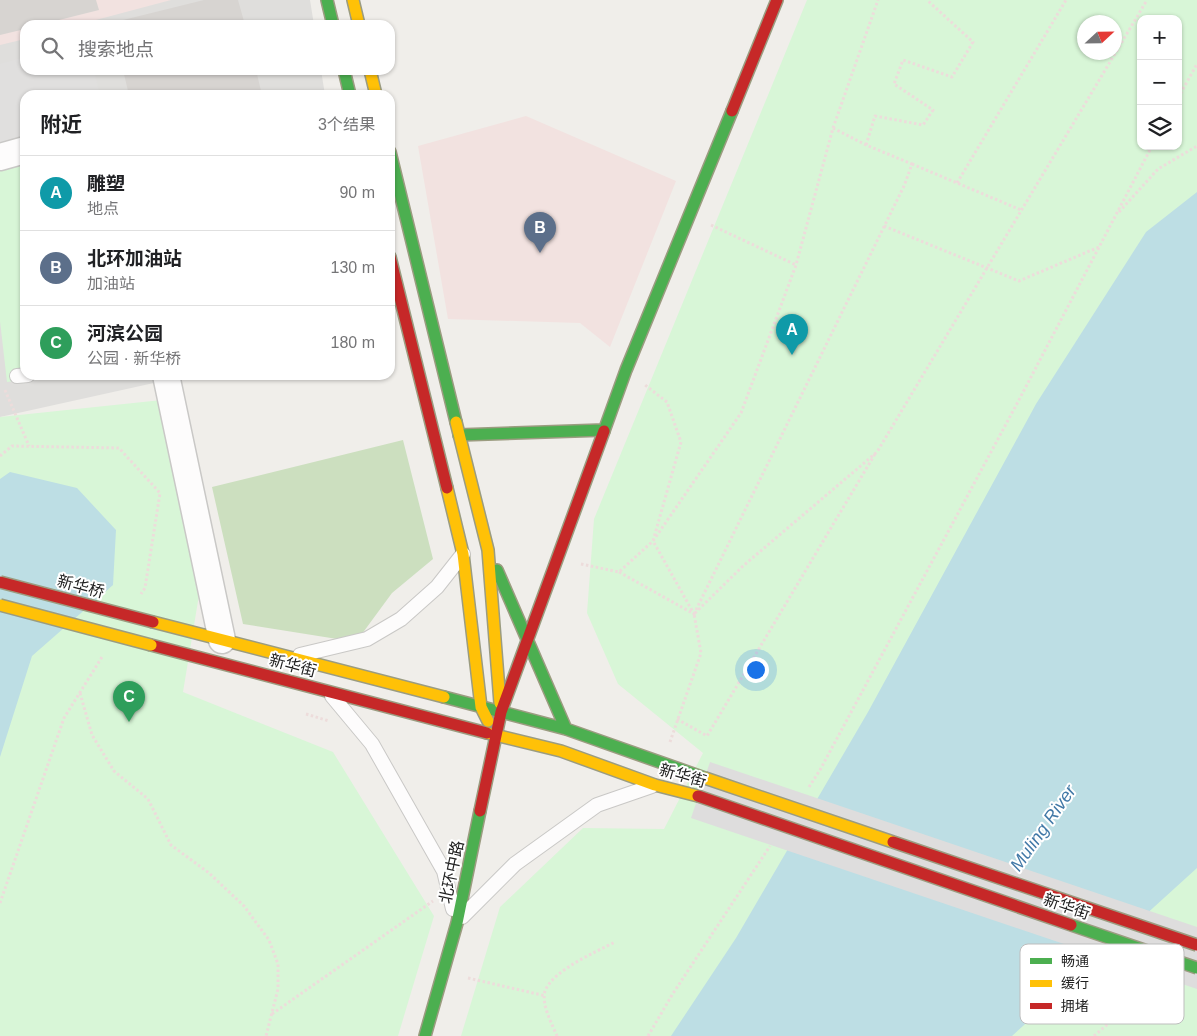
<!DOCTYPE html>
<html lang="zh">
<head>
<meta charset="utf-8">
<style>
	body { margin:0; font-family:Arial,"Noto Sans SC",sans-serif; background:#f2f2f2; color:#202124 }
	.controls { position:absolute; right:15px; top:15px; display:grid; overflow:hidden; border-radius:10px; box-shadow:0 1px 4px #0004 }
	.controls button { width:45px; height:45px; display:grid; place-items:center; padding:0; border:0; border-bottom:1px solid #e0e0e0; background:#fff; color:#202124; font:25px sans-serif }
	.compass { position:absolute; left:1077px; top:15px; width:45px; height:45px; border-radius:50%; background:#fff; box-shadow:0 1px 4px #0004; rotate:68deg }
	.you { position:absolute; left:755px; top:669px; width:18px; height:18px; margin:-12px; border:4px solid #fff; border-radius:50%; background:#1a73e8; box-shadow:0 0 0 8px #1a73e833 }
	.badge { display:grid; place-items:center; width:32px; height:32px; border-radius:50%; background:#0f766e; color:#fff; font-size:16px; font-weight:700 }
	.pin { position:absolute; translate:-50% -41px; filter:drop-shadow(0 1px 2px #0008) }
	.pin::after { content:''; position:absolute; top:26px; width:18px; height:15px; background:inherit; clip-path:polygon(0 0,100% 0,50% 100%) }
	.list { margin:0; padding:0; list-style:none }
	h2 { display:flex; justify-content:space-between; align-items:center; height:65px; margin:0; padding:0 20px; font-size:21px }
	h2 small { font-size:16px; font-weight:400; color:#757577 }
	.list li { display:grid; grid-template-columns:32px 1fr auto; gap:15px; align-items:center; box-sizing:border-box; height:75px; padding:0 20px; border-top:1px solid #e0e0e0 }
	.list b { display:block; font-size:19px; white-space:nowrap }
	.list p { margin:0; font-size:16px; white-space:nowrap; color:#757577 }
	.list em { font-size:16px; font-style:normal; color:#757577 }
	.icon { flex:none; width:28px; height:28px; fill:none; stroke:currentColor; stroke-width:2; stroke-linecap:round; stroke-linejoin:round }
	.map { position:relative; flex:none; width:1197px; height:1036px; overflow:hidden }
	.search { position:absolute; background:#fff; box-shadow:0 1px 4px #0004; left:20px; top:20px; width:375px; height:55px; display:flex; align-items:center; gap:12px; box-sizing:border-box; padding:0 18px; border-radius:15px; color:#757577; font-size:19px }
	.panel { position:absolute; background:#fff; box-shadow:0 1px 4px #0004; left:20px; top:90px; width:375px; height:290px; border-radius:15px }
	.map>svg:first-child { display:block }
	.residential { fill:#dfdedc }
	.commercial { fill:#f2e2e0 }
	.forest { fill:#ccdfbf }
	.park { fill:#d8f6d7; fill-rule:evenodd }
	.parking { fill:#e0dfde }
	.water { fill:#bddee4 }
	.pier { fill:#dedddd }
	.building { fill:#d7d4d1 }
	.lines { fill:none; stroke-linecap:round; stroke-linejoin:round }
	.lane-casing { stroke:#c9c8c6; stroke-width:16 }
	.street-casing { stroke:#c9c8c6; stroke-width:29 }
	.fast-casing { stroke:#9b9c80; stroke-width:14 }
	.slow-casing { stroke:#9b9c80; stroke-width:14 }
	.jam-casing { stroke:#9b9c80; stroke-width:14 }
	.path { stroke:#eddcdb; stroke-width:3; stroke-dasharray:2.5 2.5; stroke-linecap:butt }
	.lane { stroke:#fdfcfc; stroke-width:14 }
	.street { stroke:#fdfcfc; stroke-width:26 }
	.fast { stroke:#4caf50; stroke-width:11 }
	.slow { stroke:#ffc107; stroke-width:11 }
	.jam { stroke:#c62828; stroke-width:11 }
	.fast-bridge-casing { stroke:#9b9c80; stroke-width:14; stroke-linecap:butt }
	.slow-bridge-casing { stroke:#9b9c80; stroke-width:14; stroke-linecap:butt }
	.jam-bridge-casing { stroke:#9b9c80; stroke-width:14; stroke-linecap:butt }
	.fast-bridge { stroke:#4caf50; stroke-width:11 }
	.slow-bridge { stroke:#ffc107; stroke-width:11 }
	.jam-bridge { stroke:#c62828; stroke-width:11 }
	.labels { text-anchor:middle; stroke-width:4; stroke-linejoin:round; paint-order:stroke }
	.street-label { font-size:16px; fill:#222; stroke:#fff }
	.water-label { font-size:18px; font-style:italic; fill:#4279a7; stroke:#fff }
	.key { fill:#fff; stroke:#bdbdbd; stroke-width:1 }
	.key-label { font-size:14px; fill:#222 }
</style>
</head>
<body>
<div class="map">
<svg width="1197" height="1036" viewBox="0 0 1197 1036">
	<rect width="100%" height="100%" fill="#f0eeea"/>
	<path class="residential" d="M0,0H310L314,25H25V70H321L325,95H25V375H190L0,417Z"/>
	<path class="commercial" d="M0,0H171L77,25H25V39L0,45Z
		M526,116L676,181L610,347L580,323L448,319L418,146Z"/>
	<path class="forest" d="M403,440L433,559L392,593L356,642L243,624L212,487Z"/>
	<path class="park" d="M807,0H1197V1036H461L500,907L583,828L664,829L703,753L618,684L587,613L594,519ZM1141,19H1178V146H1141ZM1084,22H1114V52H1084Z
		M25,157V375H60L7,382L0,321V164Z
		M181,398L200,589L183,692L333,752L434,916L398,1036H0V417Z"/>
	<path class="parking" d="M25,57V70H94L100,95H25V143L0,149V64Z"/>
	<path class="water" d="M1197,192V868L1012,1036H671L736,938L868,712L1036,404L1146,232Z
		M10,472L77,488L116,530L113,585L32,656L0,757V479Z"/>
	<path class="pier" d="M710,762L1197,927V989L691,818Z"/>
	<path class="building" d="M0,0H96L99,10L39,25H25V29L0,35Z
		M204,0H238L245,25H112L111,23Z
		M123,70H256L262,95H129Z"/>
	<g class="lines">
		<g class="lane-casing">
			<path id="lane" d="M17,376L28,375
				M300,655L367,639L401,619L437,587L463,554
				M332,696L372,744L444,871L453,909
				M462,917L515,864L597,805L652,786"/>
		</g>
		<g class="street-casing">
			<path id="street" d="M0,157L25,150
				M166,375L222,640"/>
		</g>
		<g class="fast-casing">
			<path id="fast" d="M327,0L333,25
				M344,70L350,95
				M390,152L456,422
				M604,431L626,370L732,111
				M459,435L604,430
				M497,570L566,729
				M444,697L566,729L705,778
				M425,1036L457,923L480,811"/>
		</g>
		<g class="slow-casing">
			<path id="slow" d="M353,0L359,25
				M370,70L376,95
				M456,422L488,550L500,703
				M447,488L463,554L481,707L488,721
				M153,622L444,697
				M487,733L561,751L655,785L698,796"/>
		</g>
		<g class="jam-casing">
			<path id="jam" d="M732,111L777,0
				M390,257L447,488
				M151,645L487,733
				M480,811L501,712L604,431"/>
		</g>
		<path class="path" d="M1178,98L1197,64
			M833,128L878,0
			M866,145L875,116L923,125L933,110L894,84L903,60L952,77L973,42L927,0
			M912,164L1021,210
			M957,183L1066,0
			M1119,212L1158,169L1197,146
			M711,225L796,265
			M884,226L1019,281L1099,247
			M5,390L29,446
			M0,456L12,446L119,448L160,493L145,588L141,594
			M581,564L619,572L653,541L741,413L796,265L833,128L866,145L912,164L904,186L694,614
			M619,572L694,614L653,541L681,442L667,402L645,385
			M80,693L92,735L114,771L148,799L171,845L209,873L244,906L269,940L278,964V989L266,1036
			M306,714L329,721
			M677,719L707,736L875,454
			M670,742L701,653L694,614L743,566L877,452L1147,0
			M809,787L820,770L1020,398L1152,146
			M0,903L64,718L102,657
			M468,978L546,996
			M272,1014L433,901
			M557,1036C552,1024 541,1004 545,991C553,970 596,952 615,942
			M648,1036L672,995L770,846
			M1094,1036L1158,981"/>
		<use href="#lane" class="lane"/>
		<use href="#street" class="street"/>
		<use href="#fast" class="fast"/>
		<use href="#slow" class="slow"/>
		<use href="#jam" class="jam"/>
		<g class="fast-bridge-casing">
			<path id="fast-bridge" d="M1071,925L1197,968"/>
		</g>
		<g class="slow-bridge-casing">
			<path id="slow-bridge" d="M0,605L151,645
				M705,778L893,842"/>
		</g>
		<g class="jam-bridge-casing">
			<path id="jam-bridge" d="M0,582L153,622
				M698,796L1071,925
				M893,842L1197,945"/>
		</g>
		<use href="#fast-bridge" class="fast-bridge"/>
		<use href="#slow-bridge" class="slow-bridge"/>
		<use href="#jam-bridge" class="jam-bridge"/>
	</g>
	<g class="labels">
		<g class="street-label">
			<text transform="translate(81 586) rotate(15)" y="6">新华桥</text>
			<text transform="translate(293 665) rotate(15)" y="6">新华街</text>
			<text transform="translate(683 775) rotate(16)" y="6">新华街</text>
			<text transform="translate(451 872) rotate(-78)" y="6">北环中路</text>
			<text transform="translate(1067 906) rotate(19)" y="6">新华街</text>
		</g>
		<g class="water-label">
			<text transform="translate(1043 828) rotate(-55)" y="6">Muling River</text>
		</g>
	</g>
	<rect x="1020" y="944" width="164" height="80" rx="8" class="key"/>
	<rect x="1030" y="958" width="22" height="6" fill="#4caf50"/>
	<rect x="1030" y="980" width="22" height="7" fill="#ffc107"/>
	<rect x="1030" y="1003" width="22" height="6" fill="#c62828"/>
	<g class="key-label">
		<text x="1061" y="966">畅通</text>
		<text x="1061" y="988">缓行</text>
		<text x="1061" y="1011">拥堵</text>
	</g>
</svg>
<div class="controls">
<button>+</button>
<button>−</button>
<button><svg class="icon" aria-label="layers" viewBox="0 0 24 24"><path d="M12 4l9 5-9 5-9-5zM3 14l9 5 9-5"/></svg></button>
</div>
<svg class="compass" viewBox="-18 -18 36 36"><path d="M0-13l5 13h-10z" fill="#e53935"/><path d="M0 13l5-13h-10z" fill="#757577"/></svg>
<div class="you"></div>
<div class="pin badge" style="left:792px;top:355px;background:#0f9aa8">A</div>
<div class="pin badge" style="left:540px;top:253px;background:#5c6f8a">B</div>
<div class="pin badge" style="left:129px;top:722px;background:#2e9e5b">C</div>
<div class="search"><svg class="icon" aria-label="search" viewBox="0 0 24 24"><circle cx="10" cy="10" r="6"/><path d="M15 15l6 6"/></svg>搜索地点</div>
<section class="panel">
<h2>附近<small>3个结果</small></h2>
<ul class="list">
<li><span class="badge" style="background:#0f9aa8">A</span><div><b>雕塑</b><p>地点</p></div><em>90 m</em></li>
<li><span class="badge" style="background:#5c6f8a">B</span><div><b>北环加油站</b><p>加油站</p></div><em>130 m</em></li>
<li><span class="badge" style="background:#2e9e5b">C</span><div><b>河滨公园</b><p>公园 · 新华桥</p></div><em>180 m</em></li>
</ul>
</section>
</div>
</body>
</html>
